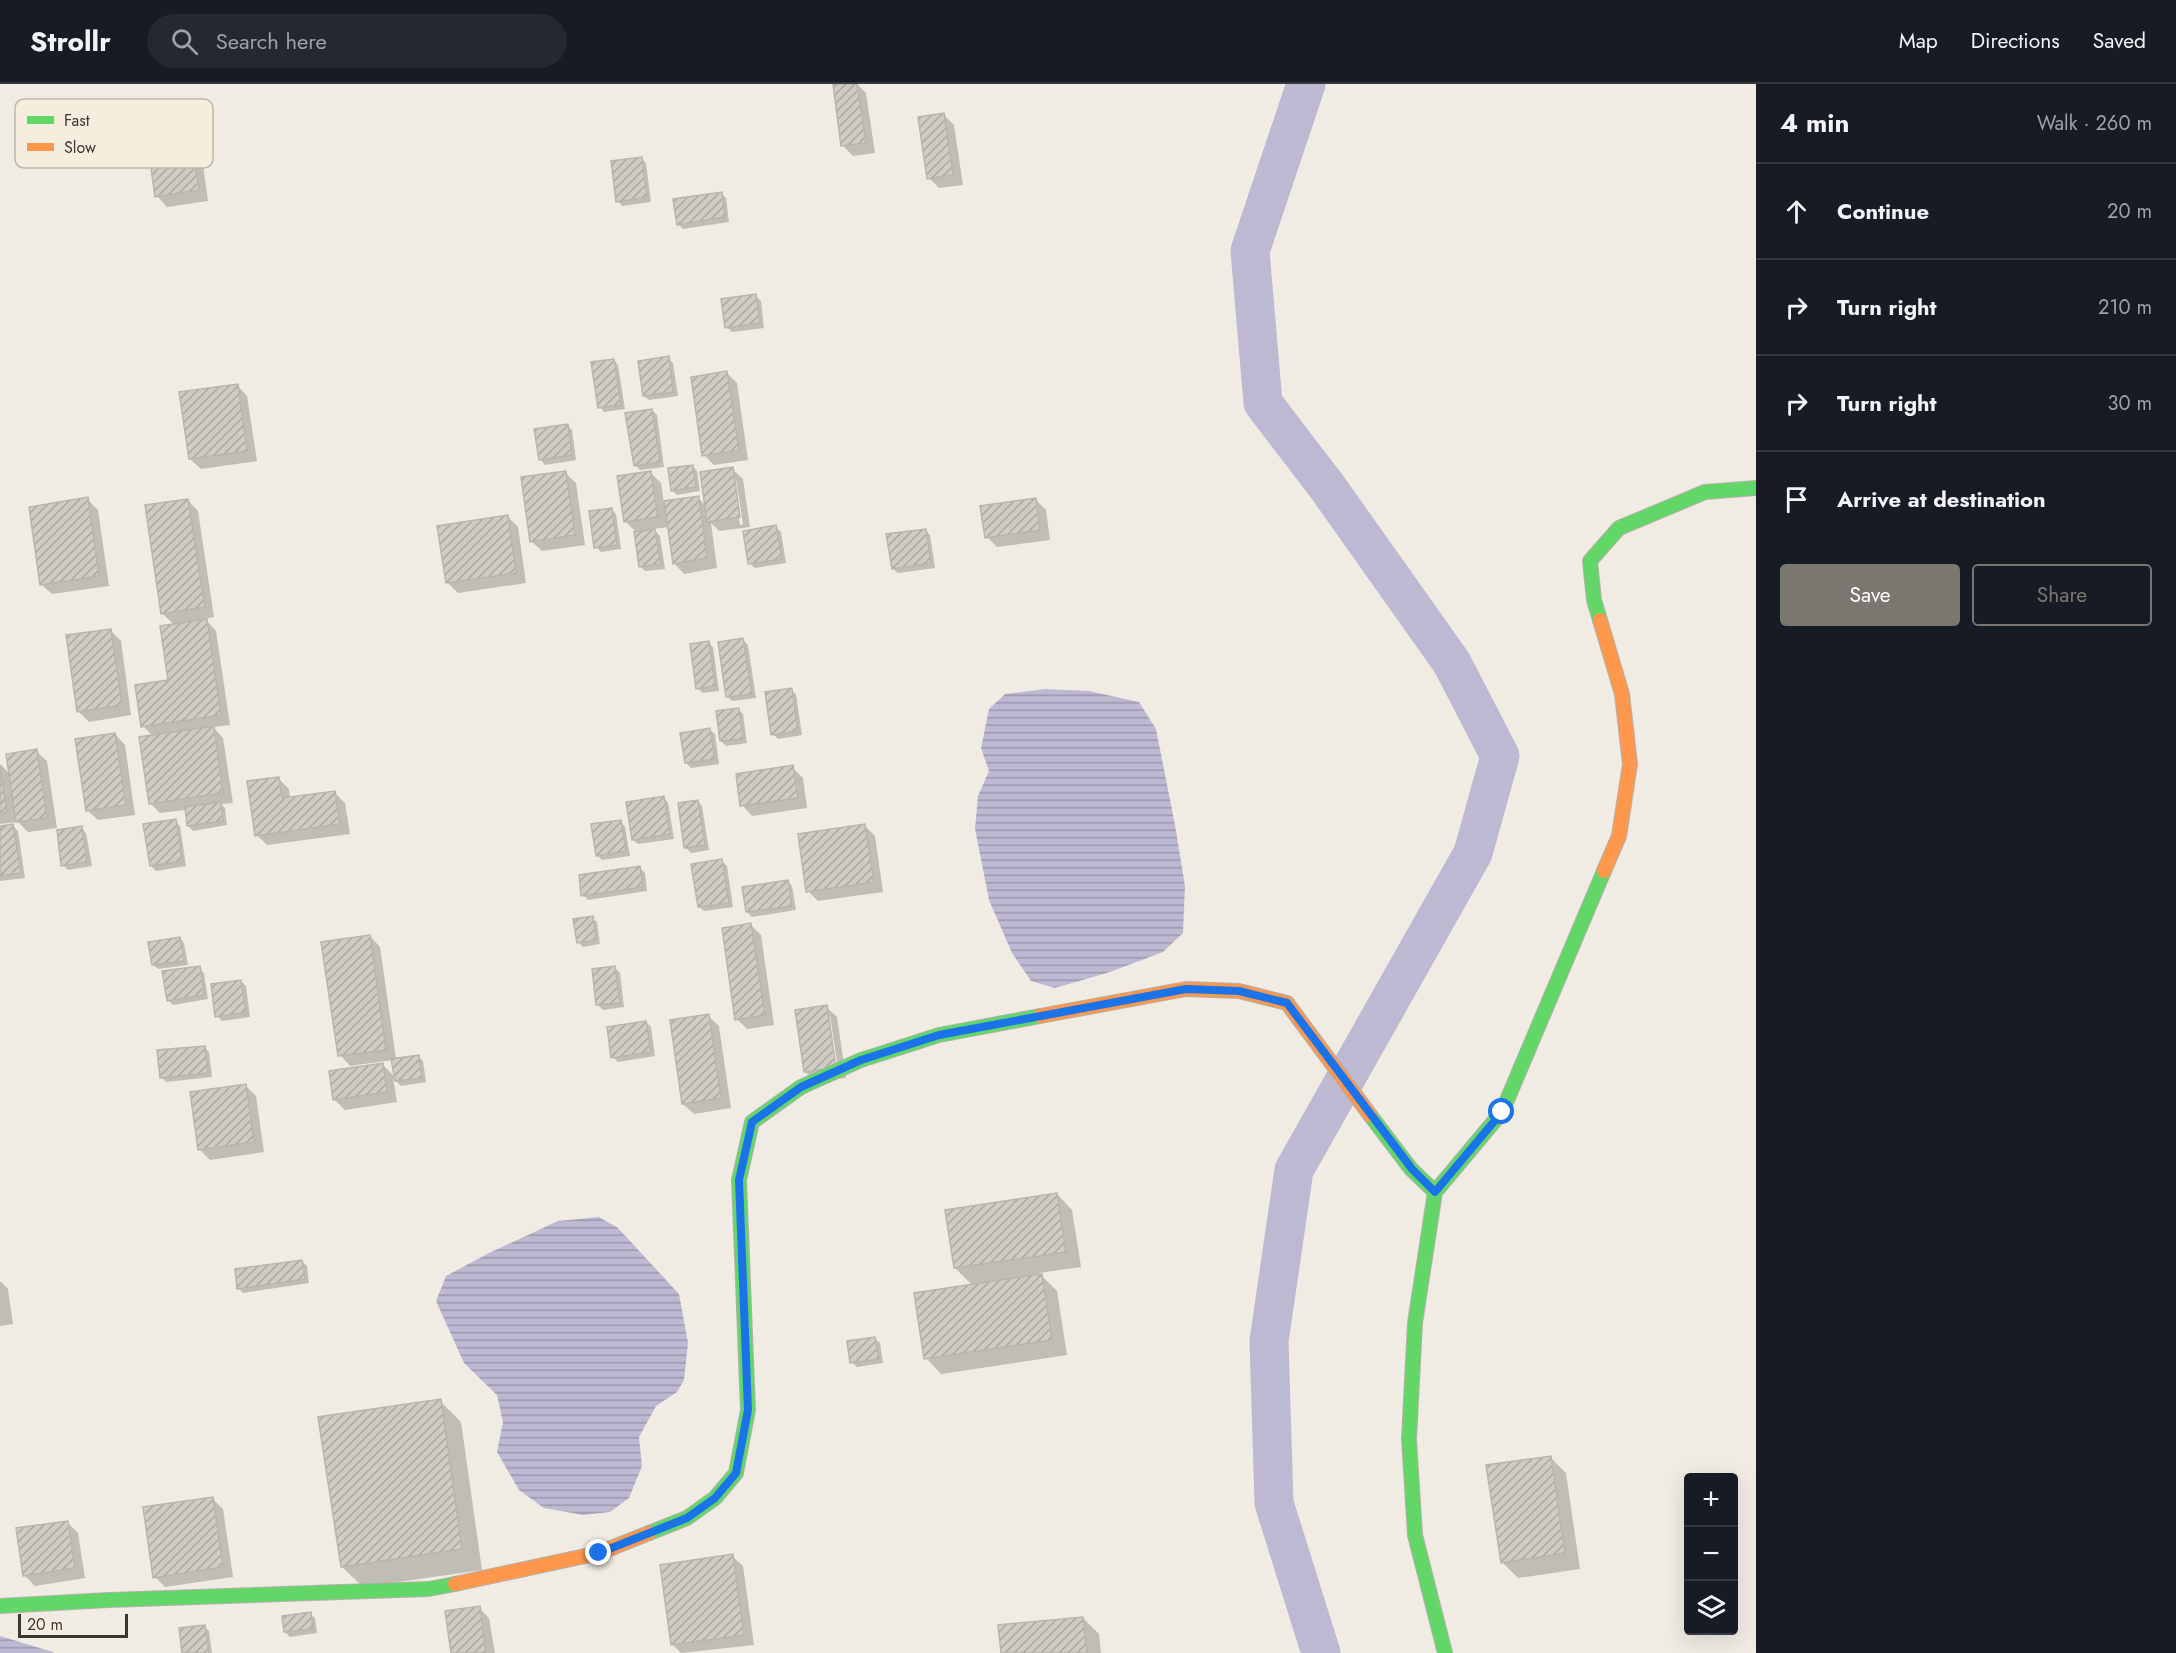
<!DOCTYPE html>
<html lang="en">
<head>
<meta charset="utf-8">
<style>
	body { margin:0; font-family:Jost,sans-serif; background:#242831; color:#f1f3f6 }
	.controls { position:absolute; right:18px; bottom:18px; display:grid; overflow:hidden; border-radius:6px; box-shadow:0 6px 24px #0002 }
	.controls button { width:54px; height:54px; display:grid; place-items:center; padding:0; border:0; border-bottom:2px solid #363941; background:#171b24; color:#f1f3f6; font:30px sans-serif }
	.scale { position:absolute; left:18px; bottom:15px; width:110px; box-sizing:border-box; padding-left:6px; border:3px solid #3b3833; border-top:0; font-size:16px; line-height:21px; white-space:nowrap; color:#3b3833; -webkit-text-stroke:4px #f5eedf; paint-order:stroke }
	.stop { position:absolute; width:18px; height:18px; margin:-14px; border:4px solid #1a73e8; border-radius:50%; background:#fff }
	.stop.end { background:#1a73e8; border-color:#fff; box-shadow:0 2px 6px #0008 }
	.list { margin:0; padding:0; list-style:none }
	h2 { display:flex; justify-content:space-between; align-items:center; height:78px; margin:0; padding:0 24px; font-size:26px }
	h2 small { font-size:20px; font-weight:400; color:#9ea1a6 }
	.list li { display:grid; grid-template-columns:39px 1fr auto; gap:18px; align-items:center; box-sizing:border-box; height:96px; padding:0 24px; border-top:2px solid #363941 }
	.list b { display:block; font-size:22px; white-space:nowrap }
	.list em { font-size:20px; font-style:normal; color:#9ea1a6 }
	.actions { display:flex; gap:12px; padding:18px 24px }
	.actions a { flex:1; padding:14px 0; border:2px solid #7a7771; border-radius:6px; text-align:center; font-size:21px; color:#7a7771 }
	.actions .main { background:#7a7771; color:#fff }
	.icon { flex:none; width:33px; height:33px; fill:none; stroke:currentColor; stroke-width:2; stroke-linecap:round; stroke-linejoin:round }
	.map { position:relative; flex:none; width:1756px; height:1569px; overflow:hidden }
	header { display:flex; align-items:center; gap:36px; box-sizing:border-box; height:84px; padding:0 30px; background:#171b24; border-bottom:2px solid #363941 }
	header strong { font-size:28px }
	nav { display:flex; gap:33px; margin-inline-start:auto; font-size:21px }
	.search { width:420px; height:54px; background:#242831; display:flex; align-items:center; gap:15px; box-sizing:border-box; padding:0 21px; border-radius:33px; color:#9ea1a6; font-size:22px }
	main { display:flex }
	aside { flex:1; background:#171b24 }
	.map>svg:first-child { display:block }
	.water { fill:url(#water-rules) }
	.shadow { fill:#0003; fill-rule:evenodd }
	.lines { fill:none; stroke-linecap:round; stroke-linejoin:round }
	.canal { stroke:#beb9d3; stroke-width:39 }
	.building { fill:url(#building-hatch); stroke:#b8b5af; stroke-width:1.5 }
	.fast-casing { stroke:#b4b1ab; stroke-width:16 }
	.slow-casing { stroke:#b4b1ab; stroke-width:16 }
	.fast { stroke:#63d668; stroke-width:14 }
	.slow { stroke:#ff974d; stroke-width:14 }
	.route { stroke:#1a73e8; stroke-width:8 }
	.key { fill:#f5eedf; stroke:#bdb7ab; stroke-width:1.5 }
	.key-label { font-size:16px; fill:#3b3833 }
</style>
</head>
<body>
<header>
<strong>Strollr</strong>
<div class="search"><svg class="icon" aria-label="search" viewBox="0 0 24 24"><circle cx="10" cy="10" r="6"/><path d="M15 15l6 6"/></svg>Search here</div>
<nav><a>Map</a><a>Directions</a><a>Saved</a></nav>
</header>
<main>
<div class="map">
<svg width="1756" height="1569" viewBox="0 0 1756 1569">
	<defs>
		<pattern id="water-rules" width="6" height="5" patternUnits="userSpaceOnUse" patternTransform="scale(1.5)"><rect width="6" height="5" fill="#beb9d3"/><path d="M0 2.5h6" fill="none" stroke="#9c97ac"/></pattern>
		<pattern id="building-hatch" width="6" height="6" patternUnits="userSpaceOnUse" patternTransform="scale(1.5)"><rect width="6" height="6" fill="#ceccc5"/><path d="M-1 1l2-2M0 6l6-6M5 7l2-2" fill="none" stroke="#a8a7a1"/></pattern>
	</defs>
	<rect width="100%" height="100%" fill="#f0ece4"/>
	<path class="water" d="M1045,605L1089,607L1139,618L1156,645L1175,741L1185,802L1183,849L1163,868L1110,888L1055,904L1031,897L1012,869L989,816L975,745L978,712L989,687L981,664L989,625L1005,610Z
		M599,1133L618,1144L679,1210L688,1259L684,1296L677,1308L656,1322L639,1353L642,1382L629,1414L610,1428L583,1431L544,1424L519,1406L497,1368L503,1338L497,1311L464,1279L436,1217L446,1192L489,1169L558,1137Z
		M0,1552L53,1568L54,1569H0Z"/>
	<path class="shadow" d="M846,0H857L866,9L875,69L853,72L843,62Z
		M185,20L196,30L208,117L167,123L157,112Z
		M944,31L954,41L963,101L939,104L929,94Z
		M641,74L646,79L651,118L622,122L618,117Z
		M721,109L726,114L729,138L683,145L678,140Z
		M756,212L761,217L764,244L732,248L727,243Z
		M668,274L673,279L678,312L649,316L644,312Z
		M614,276L618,281L625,325L604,328L600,323Z
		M727,289L737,299L748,376L714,381L704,371Z
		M237,301L247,312L257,377L201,385L190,375Z
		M652,326L657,331L664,383L640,386L635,381Z
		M567,341L572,346L576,376L545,381L541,376Z
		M692,382L697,387L700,407L677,411L672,406Z
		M732,385L743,395L750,443L719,447L711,439L717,484L684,490L674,479L669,443L653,445L660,452L665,485L645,487L641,483L636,448L625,437L651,389L661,399L664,419L698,414L707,423ZM733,395H736L743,440L740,441Z
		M565,389L576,399L585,461L542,467L531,457Z
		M87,415L98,426L109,502L52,510L41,500Z
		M1035,415L1046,426L1050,456L997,463L987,453Z
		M188,416L198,427L214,533L205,535L216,547L230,641L213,643L223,654L233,719L221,720L225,724L227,741L193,747L188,742L186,726L160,729L150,719L153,652L143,642L170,597L174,541L162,529Z
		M611,425L616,430L621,465L601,468L596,463Z
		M508,433L518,443L526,499L458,509L447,498Z
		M776,443L781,448L786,479L755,484L750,480Z
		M925,446L930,451L935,484L898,489L893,485Z
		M110,546L121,557L131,631L89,638L78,627Z
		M743,556L748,561L756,614L732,617L728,613Z
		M708,558L713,563L719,607L703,609L698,605Z
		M791,606L796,610L802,651L778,655L773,650Z
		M738,625L743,630L747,659L726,662L721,657Z
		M710,646L715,650L719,680L691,684L686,679Z
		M115,650L125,661L135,731L98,736L87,726Z
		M36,667L47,677L57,744L28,748L18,738L0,740V680L11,691Z
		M792,683L803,694L807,724L752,732L742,721Z
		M278,694L289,705L290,715L334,708L345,719L350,750L267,761L257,751Z
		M663,714L668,718L674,755L638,760L633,756Z
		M698,717L702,722L709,766L691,769L686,764L679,720Z
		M175,737L180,742L186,782L156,787L151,782Z
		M621,738L625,743L630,772L602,776L597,771Z
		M13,742L18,747L25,794L0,797V744Z
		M865,742L875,752L883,808L818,817L808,807Z
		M81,744L86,749L92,782L68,786L63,781Z
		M722,777L727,782L733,823L704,827L699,823Z
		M640,784L645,789L647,807L588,816L583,811Z
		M788,797L792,802L796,826L752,833L747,828Z
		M592,834L597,838L600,860L583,863L578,858Z
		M751,841L761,851L774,941L747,945L737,935Z
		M370,852L380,863L396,975L418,972L423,977L426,998L401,1002L393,994L397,1018L345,1026L334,1015L382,980L396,994L393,976L350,982L340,971Z
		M180,854L184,859L188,881L158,885L153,881Z
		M199,884L204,889L208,915L173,921L168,916Z
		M615,884L620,889L624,923L603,926L598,921Z
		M241,897L246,902L250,933L222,937L217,932Z
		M826,923L837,933L846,994L816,998L805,988L797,927ZM827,932H830L839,991H836Z
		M708,932L719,942L731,1024L694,1030L683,1020Z
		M646,938L651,943L655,972L618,978L613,973Z
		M204,963L209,968L212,993L166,998L161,993Z
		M245,1001L256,1012L264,1068L210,1076L200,1066Z
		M1057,1110L1072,1126L1081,1183L1039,1189L1057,1207L1067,1271L941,1290L926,1274L973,1202L955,1184Z
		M302,1177L307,1182L309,1199L243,1209L238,1204Z
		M0,1197L8,1205L13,1240L0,1242Z
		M875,1254L880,1259L883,1279L857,1283L852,1278Z
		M440,1317L461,1338L482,1486L363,1503L342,1483Z
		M1551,1374L1566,1389L1580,1485L1518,1494L1502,1478Z
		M212,1414L223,1425L233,1493L165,1503L155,1493Z
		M67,1438L78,1449L85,1494L35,1502L24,1491Z
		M732,1472L743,1482L754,1561L681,1569L672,1560Z
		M479,1524L489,1534L495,1569H453Z
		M310,1530L315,1534L317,1549L290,1553L285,1548Z
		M1083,1534L1099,1550L1101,1569H1003Z
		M204,1543L209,1547L212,1569H184Z"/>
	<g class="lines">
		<path class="canal" d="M1306,0L1250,167L1263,319L1328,404L1452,579L1500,672L1473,769L1294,1086L1269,1257L1274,1419L1321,1569"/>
	</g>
	<path class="building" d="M833,0H857L866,59L841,62Z
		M186,18L199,106L155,113L143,25Z
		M944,29L953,91L927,95L918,33Z
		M642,73L647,113L616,118L611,77Z
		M722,108L725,133L677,141L673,115Z
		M756,210L760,239L725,244L721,215Z
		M669,272L673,308L643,312L638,277Z
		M614,275L621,321L598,324L591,278Z
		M727,287L739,366L702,372L691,293Z
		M238,300L247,367L189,375L179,308Z
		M652,325L660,378L634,382L625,329Z
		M568,340L572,371L539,376L534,345Z
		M693,381L696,403L671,407L668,384Z
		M733,383L740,433L707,438L700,388Z
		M566,387L575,451L530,458L521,393Z
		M651,387L658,433L624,438L617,392Z
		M699,412L707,474L673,480L664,417Z
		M88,413L99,492L40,501L29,423Z
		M1036,414L1040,446L985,454L980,422Z
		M188,415L205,523L161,530L145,421Z
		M612,424L617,461L594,464L589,427Z
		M508,431L516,489L446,499L437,442Z
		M776,441L782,475L748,480L743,447Z
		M655,445L661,480L639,483L634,448Z
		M926,445L931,479L892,485L886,450Z
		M207,535L221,631L141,643L135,601L168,596L160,542Z
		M111,545L122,621L77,628L66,551Z
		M743,554L752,610L726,613L718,558Z
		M709,557L715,602L696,605L690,560Z
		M792,604L798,647L771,651L765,608Z
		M739,624L743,655L720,657L716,627Z
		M214,642L223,709L149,720L139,653Z
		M710,644L715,675L685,679L680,649Z
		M115,649L126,721L86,727L75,655Z
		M37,665L47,734L16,738L6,670Z
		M0,681L7,728L0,729Z
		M793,681L798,714L740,722L736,690Z
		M279,693L282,714L335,707L340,740L255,752L247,697Z
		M664,712L670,750L632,756L626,718Z
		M698,716L705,761L684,764L678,719Z
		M221,718L223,737L187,742L185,723Z
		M176,735L182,777L150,782L143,740Z
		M621,736L626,767L596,772L591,740Z
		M13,740L21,789L0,792V742Z
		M865,740L874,798L806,808L798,750Z
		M82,742L87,778L61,782L57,746Z
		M722,775L729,819L698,823L691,780Z
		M640,782L643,803L581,812L579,791Z
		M788,796L792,822L746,828L742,803Z
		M593,832L596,856L577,859L573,835Z
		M751,839L765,931L735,936L722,844Z
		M370,851L386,966L338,972L321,858Z
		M180,853L184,877L152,881L148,858Z
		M200,882L204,911L167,917L162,887Z
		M615,882L620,919L596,921L592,885Z
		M241,896L246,928L215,933L211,900Z
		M827,921L836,984L804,988L795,926Z
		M709,930L721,1014L682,1020L670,936Z
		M646,937L651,968L611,974L607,943Z
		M205,962L208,989L160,994L157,966Z
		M419,971L422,994L395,997L391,975Z
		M383,979L387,1008L333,1016L329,987Z
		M246,1000L254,1058L198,1066L190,1008Z
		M1057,1109L1066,1168L954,1184L945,1126Z
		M302,1176L305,1195L237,1205L235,1185Z
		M1042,1190L1052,1256L924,1275L914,1209Z
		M875,1253L879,1275L850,1279L847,1257Z
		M441,1315L462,1465L341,1483L318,1333Z
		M1551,1372L1565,1469L1501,1479L1486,1381Z
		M213,1413L223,1483L153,1494L143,1423Z
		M68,1437L75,1484L23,1492L16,1444Z
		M733,1470L744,1551L671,1561L660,1481Z
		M480,1522L486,1569H451L445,1527Z
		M311,1528L313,1545L284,1548L282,1532Z
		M1083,1533L1087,1569H1001L998,1541Z
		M205,1541L209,1569H182L179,1544Z"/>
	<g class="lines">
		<g class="fast-casing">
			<path id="fast" d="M1600,536L1594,516L1590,477L1619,444L1705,408L1756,404
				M1370,1031L1411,1085L1435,1108
				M649,1449L687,1434L715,1414L736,1389L748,1326L739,1096L752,1038L801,1003L861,976L939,951L1040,932
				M0,1522L109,1516L429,1505L455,1500
				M1445,1569L1415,1451L1409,1355L1415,1239L1435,1108L1502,1028L1604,787"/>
		</g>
		<g class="slow-casing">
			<path id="slow" d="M1600,536L1622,610L1630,680L1619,752L1604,787
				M1040,932L1186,905L1239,907L1287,919L1370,1031
				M455,1500L599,1469L649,1449"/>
		</g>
		<use href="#fast" class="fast"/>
		<use href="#slow" class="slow"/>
	</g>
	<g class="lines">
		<path class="route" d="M599,1469L687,1434L715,1414L736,1389L748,1326L739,1096L752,1038L801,1003L861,976L939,951L1186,905L1239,907L1287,919L1412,1085L1435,1108L1502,1028"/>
	</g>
	<rect x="15" y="15" width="198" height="69" rx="9" class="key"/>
	<rect x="27" y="32" width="27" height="8" fill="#63d668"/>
	<rect x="27" y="59" width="27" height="8" fill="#ff974d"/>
	<g class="key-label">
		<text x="64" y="42">Fast</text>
		<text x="64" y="69">Slow</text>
	</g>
</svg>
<div class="controls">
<button>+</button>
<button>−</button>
<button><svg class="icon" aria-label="layers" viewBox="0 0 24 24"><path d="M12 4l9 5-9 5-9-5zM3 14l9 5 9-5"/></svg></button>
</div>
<div class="scale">20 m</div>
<div class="stop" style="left:1502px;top:1028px"></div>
<div class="stop end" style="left:599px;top:1469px"></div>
</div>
<aside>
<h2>4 min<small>Walk · 260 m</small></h2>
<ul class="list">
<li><svg class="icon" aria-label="ahead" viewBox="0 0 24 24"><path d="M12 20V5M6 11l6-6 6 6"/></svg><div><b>Continue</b></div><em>20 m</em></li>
<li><svg class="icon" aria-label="right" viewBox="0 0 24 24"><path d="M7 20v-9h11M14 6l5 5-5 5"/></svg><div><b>Turn right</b></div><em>210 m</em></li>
<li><svg class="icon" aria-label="right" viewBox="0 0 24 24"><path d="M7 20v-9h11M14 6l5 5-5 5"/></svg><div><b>Turn right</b></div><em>30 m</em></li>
<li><svg class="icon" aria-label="arrive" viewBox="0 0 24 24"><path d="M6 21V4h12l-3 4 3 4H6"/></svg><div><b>Arrive at destination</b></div></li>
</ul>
<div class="actions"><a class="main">Save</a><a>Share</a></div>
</aside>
</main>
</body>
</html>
